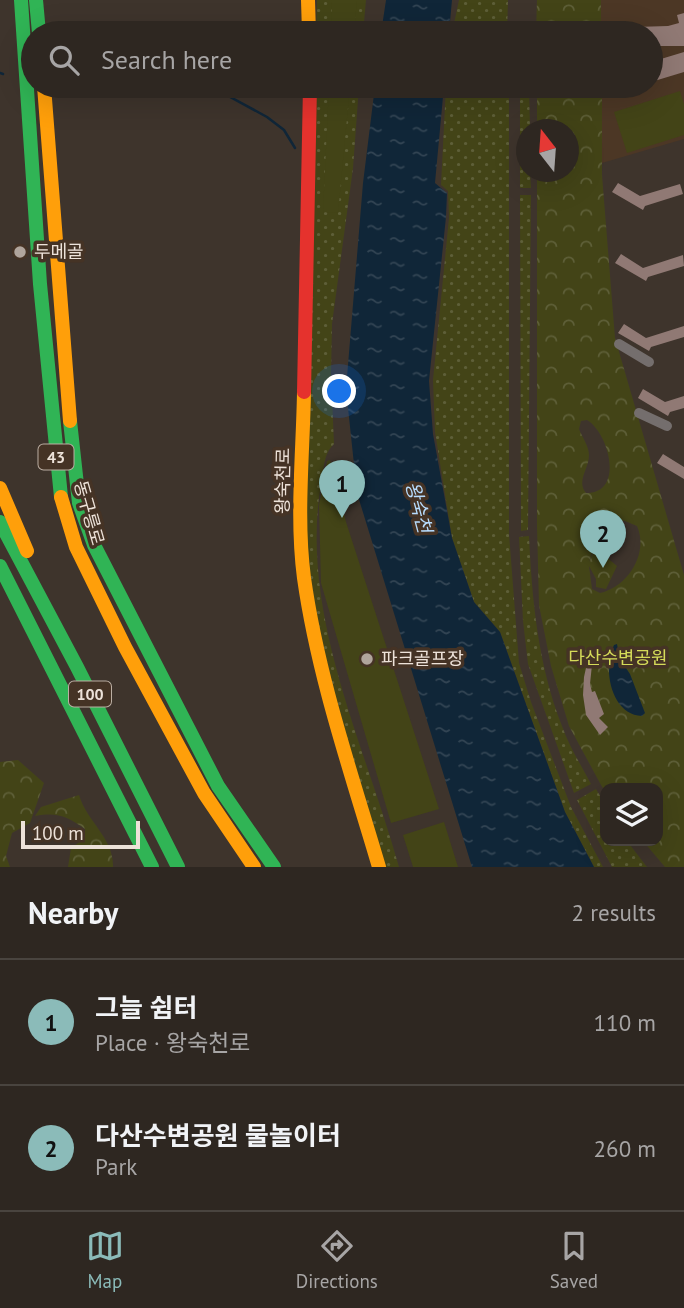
<!DOCTYPE html>
<html lang="en">
<head>
<meta charset="utf-8">
<style>
	body { margin:0; font-family:"PT Sans","Noto Sans KR",sans-serif; background:#362f2a; color:#f1f3f6 }
	.controls { position:absolute; right:21px; bottom:21px; display:grid; overflow:hidden; border-radius:14px; box-shadow:0 7px 28px #0002 }
	.controls button { width:63px; height:63px; display:grid; place-items:center; padding:0; border:0; border-bottom:2px solid #49443f; background:#2e2721; color:#f1f3f6; font:35px sans-serif }
	.compass { position:absolute; left:516px; top:119px; width:63px; height:63px; border-radius:50%; background:#2e2721; box-shadow:0 7px 28px #0002; rotate:343deg }
	.scale { position:absolute; left:21px; bottom:18px; width:119px; box-sizing:border-box; padding-left:7px; border:4px solid #ede2d9; border-top:0; font-size:19px; line-height:24px; white-space:nowrap; color:#ede2d9; -webkit-text-stroke:5px #453325; paint-order:stroke }
	.you { position:absolute; left:340px; top:392px; width:24px; height:24px; margin:-18px; border:5px solid #fff; border-radius:50%; background:#1a73e8; box-shadow:0 0 0 10px #1a73e833 }
	.badge { display:grid; place-items:center; width:46px; height:46px; border-radius:50%; background:#8bbbb9; color:#111; font-size:23px; font-weight:700 }
	.pin { position:absolute; translate:-50% -58px; filter:drop-shadow(0 2px 4px #0008) }
	.pin::after { content:''; position:absolute; top:37px; width:24px; height:21px; background:inherit; clip-path:polygon(0 0,100% 0,50% 100%) }
	.list { margin:0; padding:0; list-style:none }
	h2 { display:flex; justify-content:space-between; align-items:center; height:91px; margin:0; padding:0 28px; font-size:30px }
	h2 small { font-size:23px; font-weight:400; color:#a7a5a5 }
	.list li { display:grid; grid-template-columns:46px 1fr auto; gap:21px; align-items:center; box-sizing:border-box; height:126px; padding:0 28px; border-top:2px solid #49443f }
	.list b { display:block; font-size:26px; white-space:nowrap }
	.list p { margin:0; font-size:23px; white-space:nowrap; color:#a7a5a5 }
	.list em { font-size:23px; font-style:normal; color:#a7a5a5 }
	.icon { flex:none; width:38px; height:38px; fill:none; stroke:currentColor; stroke-width:2; stroke-linecap:round; stroke-linejoin:round }
	.map { position:relative; flex:none; width:684px; height:867px; overflow:hidden }
	.search { position:absolute; background:#2e2721; box-shadow:0 7px 28px #0002; left:21px; right:21px; top:21px; height:77px; display:flex; align-items:center; gap:18px; box-sizing:border-box; padding:0 24px; border-radius:38px; color:#a7a5a5; font-size:26px }
	.sheet { height:343px; background:#2e2721 }
	nav { display:flex; justify-content:space-around; align-items:center; box-sizing:border-box; height:98px; border-top:2px solid #49443f; background:#2e2721; font-size:19px; color:#a7a5a5 }
	nav a { display:grid; justify-items:center; gap:4px }
	nav .on { color:#8bbbb9 }
	.map>svg:first-child { display:block }
	.built { fill:#4c3725 }
	.grass { fill:url(#grass-dots) }
	.forest { fill:url(#forest-crowns); fill-rule:evenodd }
	.pitch { fill:#434417 }
	.water { fill:url(#water-ripples) }
	.lines { fill:none; stroke-linecap:round; stroke-linejoin:round }
	.stream { stroke:#102638; stroke-width:2.5 }
	.building { fill:#907974 }
	.street { stroke:#746e6d; stroke-width:10 }
	.fast { stroke:#30b455; stroke-width:14 }
	.slow { stroke:#ff9f0a; stroke-width:14 }
	.jam { stroke:#e5322d; stroke-width:14 }
	.poi-dot { fill:#b0a59c; stroke:#453325; stroke-width:2.5 }
	.labels { text-anchor:middle; stroke-width:7; stroke-linejoin:round; paint-order:stroke }
	.shield { fill:#453325; stroke:#bbaea3; stroke-width:2 }
	.shield-label { font-size:16px; font-weight:bold; fill:#ede2d9 }
	.poi-label { font-size:18px; fill:#ede2d9; stroke:#453325; text-anchor:start }
	.street-label { font-size:18px; fill:#ede2d9; stroke:#453325 }
	.park-label { font-size:18px; fill:#d5db59; stroke:#453325 }
	.water-label { font-size:19px; font-style:italic; fill:#b7dcfd; stroke:#453325 }
</style>
</head>
<body>
<div class="map">
<svg width="684" height="867" viewBox="0 0 684 867">
	<defs>
		<pattern id="grass-dots" width="8" height="8" patternUnits="userSpaceOnUse" patternTransform="scale(1.75)"><rect width="8" height="8" fill="#434417"/><path d="M2 2h.1M6 6h.1" fill="none" stroke="#5e5f38" stroke-width="1.8" stroke-linecap="round"/></pattern>
		<pattern id="forest-crowns" width="20" height="18" patternUnits="userSpaceOnUse" patternTransform="scale(1.75)"><rect width="20" height="18" fill="#434417"/><path d="M2 6a3 3 0 1 1 6 0M12 15a3 3 0 1 1 6 0" fill="none" stroke="#5e5f38"/></pattern>
		<pattern id="water-ripples" width="26" height="14" patternUnits="userSpaceOnUse" patternTransform="scale(1.75)"><rect width="26" height="14" fill="#102638"/><path d="M2 4q2-2 4 0t4 0M15 11q2-2 4 0t4 0" fill="none" stroke="#334554"/></pattern>
	</defs>
	<rect width="100%" height="100%" fill="#3e342c"/>
	<path class="built" d="M601,0H684V139L602,163V86H651V33H601Z"/>
	<path class="grass" d="M317,0H366L363,33H316Z
		M459,0H508L507,33H452Z
		M314,86H359L353,168L332,324L331,374L334,444C323,454 324,470 321,484C299,613 365,745 399,867H383L321,661L304,539Z
		M446,86H509V534L519,663L531,702L571,807L603,867H594L565,812L500,632L474,602L452,538L435,432L433,380L449,218L448,191L441,185Z
		M520,86H529L530,129L526,130V172H530L531,188H520Z
		M520,195H531L528,530L521,531Z
		M529,536C532,600 538,665 562,726C569,746 581,765 591,784L574,793L528,664L523,621L519,537Z
		M596,789L605,804V841H627L647,867H612L577,800Z"/>
	<path class="forest" d="M537,0H601V33H536Z
		M537,86H602V175L615,338L684,575V867H665L643,841H658V788H605V791L601,785L569,726L551,666L539,605L537,526V172H568V130L537,129ZM587,420C609,433 625,493 586,493C576,481 589,469 589,455C589,446 582,437 579,429L581,421ZM612,519L625,521L637,526C649,553 628,587 600,593L592,589L589,566L596,579V587L606,589L617,566L599,551H594L589,562L602,523Z
		M18,760L44,783L30,823L12,833L6,856L10,867H0V762Z
		M79,795C87,822 114,838 113,867H68L71,848L85,838V829C66,816 58,812 35,816L41,807Z"/>
	<path class="pitch" d="M332,0H357L354,33H331Z
		M329,86H350L338,213L323,212Z
		M680,91L684,104V135L627,153L614,112Z
		M330,460L346,522L439,809L391,823L321,583L319,505L327,461Z
		M444,822L458,867H413L403,835Z"/>
	<path class="water" d="M386,0H452L449,33H381Z
		M375,86H444L435,183L447,193L446,217L429,381L433,434L452,538L474,602L500,632L565,812L594,867H472L357,493L346,389L363,183Z
		M617,644L620,659L630,674L645,713L642,716C611,715 602,668 614,645Z"/>
	<g class="lines">
		<path class="stream" d="M0,73L3,74
			M210,86L267,117L284,130L295,148"/>
	</g>
	<path class="building" d="M684,13V46H651V33H622V24H635V27L668,26L679,23L677,15Z
		M684,52V72L651,82V62Z
		M618,183L640,196L680,184L683,194L645,206L643,210L612,192Z
		M621,254L643,268L683,255L684,266L648,277L646,281L615,263Z
		M624,324L646,338L684,326V337L651,347L649,351L618,333Z
		M643,389L665,402L684,396V408L670,412L668,416L638,398Z
		M663,454L684,467V479L657,463Z
		M589,654L593,655L590,684L592,692L595,691L604,714L599,718L608,727L600,735L586,715L583,695L584,677Z"/>
	<g class="lines">
		<path class="street" d="M619,344L649,362
			M639,413L667,426"/>
		<path class="fast" d="M21,0L40,284L61,497
			M36,0L39,33
			M70,421L79,503L94,545L218,786L274,867
			M0,522L77,667L178,867
			M0,566L152,867"/>
		<path class="slow" d="M308,0L309,33
			M44,86L70,421
			M304,392C303,453 296,518 304,578C318,677 351,772 379,867
			M0,488L27,551
			M61,497L76,547L125,647L204,793L254,867"/>
		<path class="jam" d="M304,392L310,86"/>
	</g>
	<g class="poi-dot">
		<circle cx="20" cy="252" r="7"/>
		<circle cx="367" cy="659" r="7"/>
	</g>
	<g class="labels">
		<g class="shield">
			<rect x="38.5" y="444.5" width="35" height="25" rx="5"/>
			<rect x="69" y="681.5" width="42" height="25" rx="5"/>
		</g>
		<g class="shield-label">
			<text x="56" y="463">43</text>
			<text x="90" y="700">100</text>
		</g>
		<g class="poi-label">
			<text x="34" y="258">두메골</text>
			<text x="381" y="665">파크골프장</text>
		</g>
		<g class="street-label">
			<text transform="translate(283 481) rotate(-89)" y="6">왕숙천로</text>
			<text transform="translate(89 513) rotate(74)" y="6">동구릉로</text>
		</g>
		<g class="park-label">
			<text x="618" y="664">다산수변공원</text>
		</g>
		<g class="water-label">
			<text transform="translate(419 507) rotate(75)" y="7">왕숙천</text>
		</g>
	</g>
</svg>
<div class="controls">
<button><svg class="icon" aria-label="layers" viewBox="0 0 24 24"><path d="M12 4l9 5-9 5-9-5zM3 14l9 5 9-5"/></svg></button>
</div>
<svg class="compass" viewBox="-18 -18 36 36"><path d="M0-13l5 13h-10z" fill="#e53935"/><path d="M0 13l5-13h-10z" fill="#a7a5a5"/></svg>
<div class="scale">100 m</div>
<div class="you"></div>
<div class="pin badge" style="left:342px;top:518px">1</div>
<div class="pin badge" style="left:603px;top:568px">2</div>
<div class="search"><svg class="icon" aria-label="search" viewBox="0 0 24 24"><circle cx="10" cy="10" r="6"/><path d="M15 15l6 6"/></svg>Search here</div>
</div>
<section class="sheet">
<h2>Nearby<small>2 results</small></h2>
<ul class="list">
<li><span class="badge">1</span><div><b>그늘 쉼터</b><p>Place · 왕숙천로</p></div><em>110 m</em></li>
<li><span class="badge">2</span><div><b>다산수변공원 물놀이터</b><p>Park</p></div><em>260 m</em></li>
</ul>
</section>
<nav>
<a class="on"><svg class="icon" aria-label="map" viewBox="0 0 24 24"><path d="M3 6l6-2 6 2 6-2v14l-6 2-6-2-6 2zM9 4v14M15 6v14"/></svg>Map</a>
<a><svg class="icon" aria-label="directions" viewBox="0 0 24 24"><path d="M12 3l9 9-9 9-9-9zM9 14v-3h6M13 9l2 2-2 2"/></svg>Directions</a>
<a><svg class="icon" aria-label="saved" viewBox="0 0 24 24"><path d="M7 4h10v16l-5-4-5 4z"/></svg>Saved</a>
</nav>
</body>
</html>
